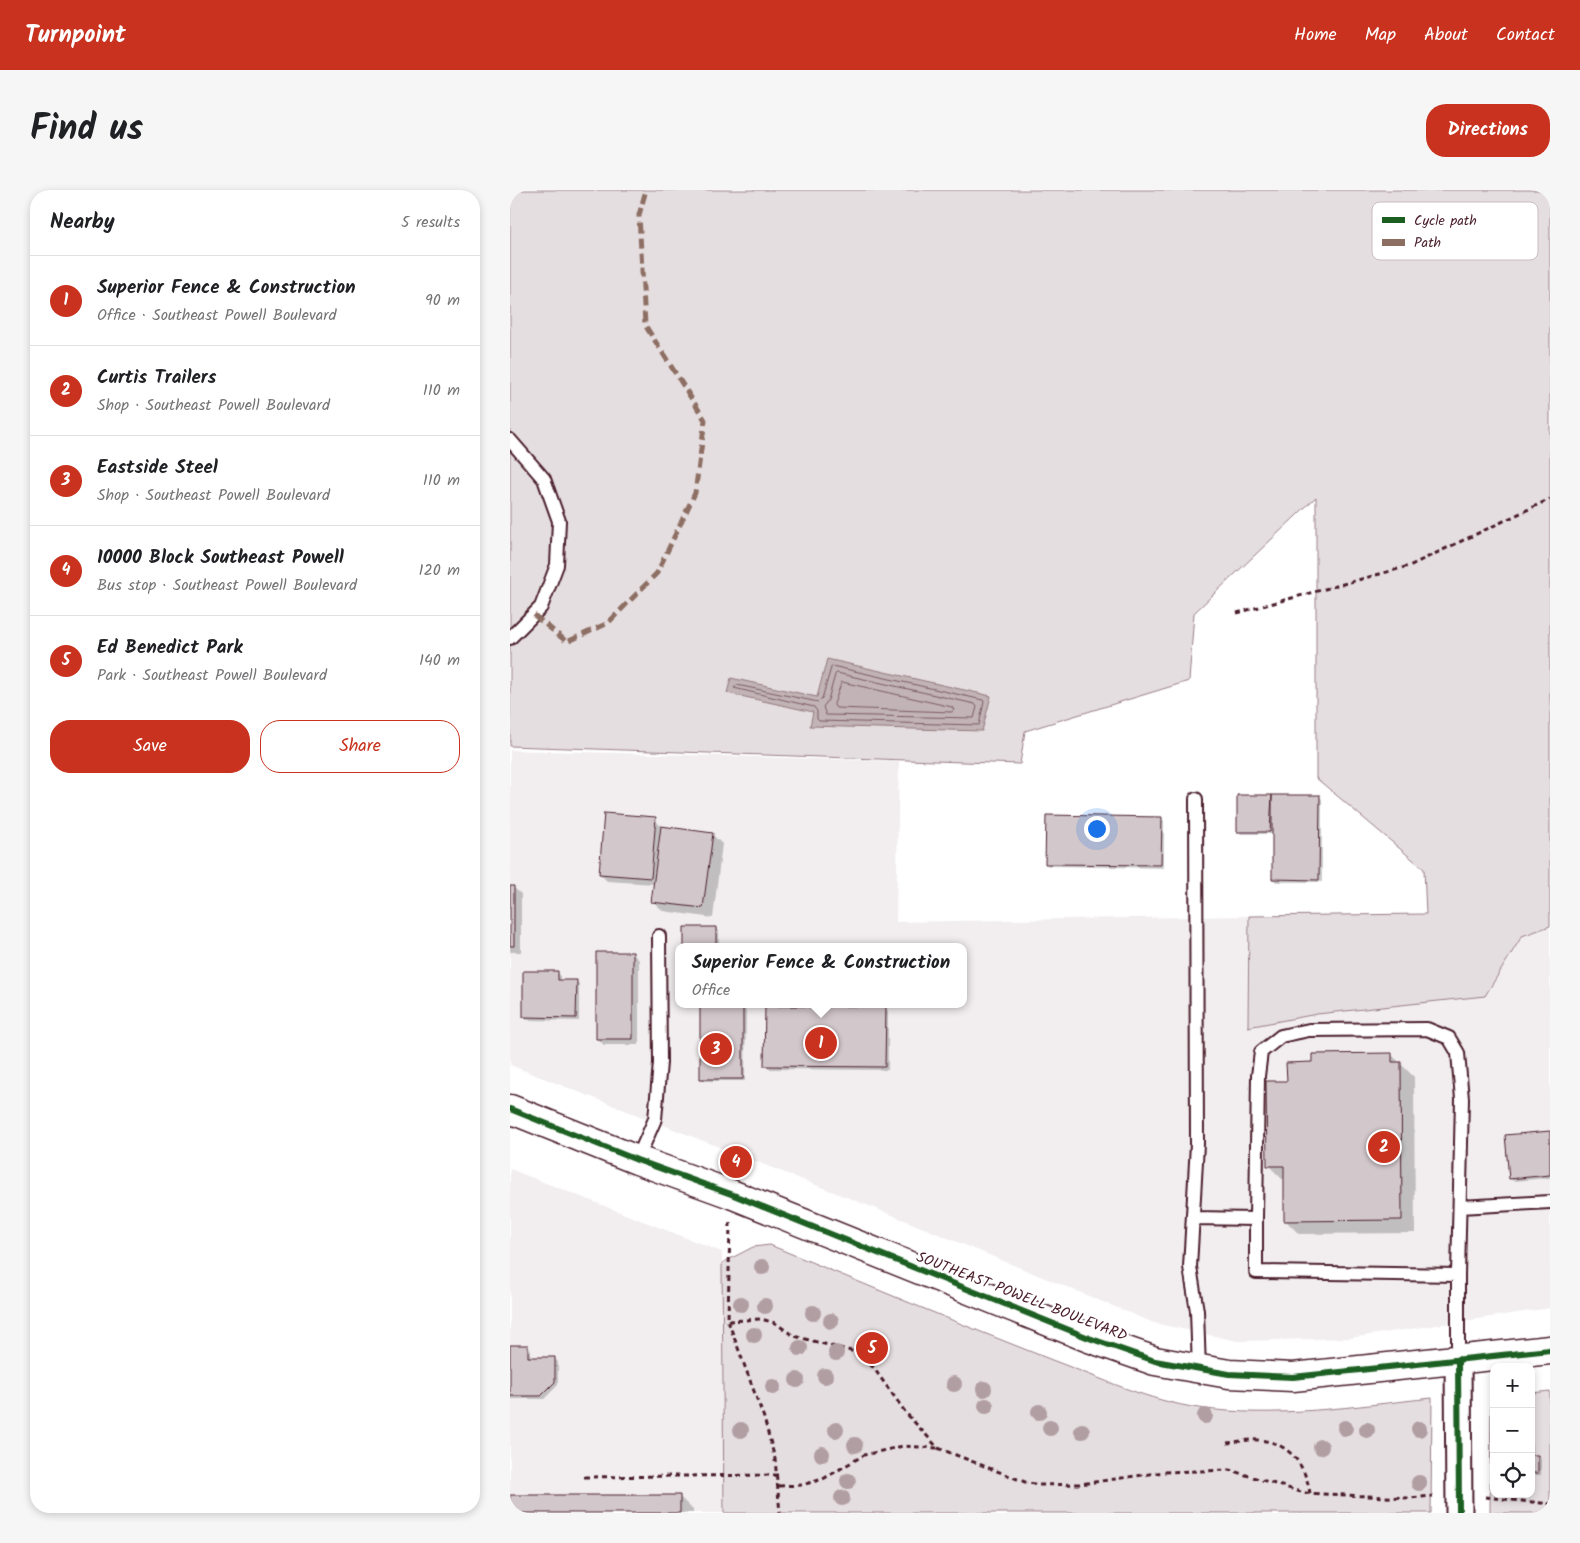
<!DOCTYPE html>
<html lang="en">
<head>
<meta charset="utf-8">
<style>
	body { margin:0; font-family:Kalam,sans-serif; background:#f6f6f6; color:#202124 }
	.controls { position:absolute; right:15px; bottom:15px; display:grid; overflow:hidden; border-radius:10px; box-shadow:0 2px 8px #0003 }
	.controls button { width:45px; height:45px; display:grid; place-items:center; padding:0; border:0; border-bottom:1px solid #e0e0e0; background:#fff; color:#202124; font:25px sans-serif }
	.you { position:absolute; left:586px; top:638px; width:18px; height:18px; margin:-12px; border:4px solid #fff; border-radius:50%; background:#1a73e8; box-shadow:0 0 0 8px #1a73e833 }
	.badge { display:grid; place-items:center; width:32px; height:32px; border-radius:50%; background:#c8321e; color:#fff; font-size:16px; font-weight:700 }
	.pin { position:absolute; translate:-50% -50%; border:2px solid #fff; box-shadow:0 1px 5px #0006 }
	.popup { position:absolute; left:165px; top:753px; width:292px; height:65px; box-sizing:border-box; display:grid; place-content:center; border-radius:10px; background:#fff; filter:drop-shadow(0 1px 4px #0005); font-size:16px; white-space:nowrap; color:#757577 }
	.popup b { font-size:19px; color:#202124 }
	.popup::after { content:''; position:absolute; left:50%; top:100%; margin-left:-10px; border:10px solid transparent; border-top-color:#fff }
	.list { margin:0; padding:0; list-style:none }
	h2 { display:flex; justify-content:space-between; align-items:center; height:65px; margin:0; padding:0 20px; font-size:21px }
	h2 small { font-size:16px; font-weight:400; color:#757577 }
	.list li { display:grid; grid-template-columns:32px 1fr auto; gap:15px; align-items:center; box-sizing:border-box; height:90px; padding:0 20px; border-top:1px solid #e0e0e0 }
	.list b { display:block; font-size:19px; white-space:nowrap }
	.list p { margin:0; font-size:16px; white-space:nowrap; color:#757577 }
	.list em { font-size:16px; font-style:normal; color:#757577 }
	.actions { display:flex; gap:10px; padding:15px 20px }
	.actions a { flex:1; padding:11px 0; border:1px solid #c8321e; border-radius:20px; text-align:center; font-size:18px; color:#c8321e }
	.actions .main { background:#c8321e; color:#fff }
	.icon { flex:none; width:28px; height:28px; fill:none; stroke:currentColor; stroke-width:2; stroke-linecap:round; stroke-linejoin:round }
	.map { position:relative; flex:none; width:1040px; height:1323px; overflow:hidden; border-radius:20px }
	header { display:flex; align-items:center; gap:30px; box-sizing:border-box; height:70px; padding:0 25px; background:#c8321e; color:#fff }
	header strong { font-size:24px }
	nav { display:flex; gap:28px; margin-inline-start:auto; font-size:18px }
	.intro { display:flex; align-items:center; justify-content:space-between; box-sizing:border-box; height:120px; padding:0 30px }
	h1 { margin:0; font-size:35px }
	.button { padding:12px 22px; border-radius:20px; background:#c8321e; color:#fff; font-size:18px; font-weight:700 }
	main { display:flex; gap:30px; padding:0 30px }
	aside { flex:1; background:#fff; border-radius:20px; box-shadow:0 2px 8px #0003 }
	.map>svg:first-child { display:block }
	.built { fill:#f2eeef; fill-rule:evenodd }
	.green { fill:#e5dee0; stroke:#987e86 }
	.water { fill:#c1b3b6; stroke:#91787e }
	.shadow { fill:#0003 }
	.lines { fill:none; stroke-linecap:round; stroke-linejoin:round }
	.shore { stroke:#7a5a63; stroke-width:1 }
	.building { fill:#d2c7cb; stroke:#4a1f2b }
	.service-casing { stroke:#4a1f2b; stroke-width:16 }
	.minor-casing { stroke:#4a1f2b; stroke-width:29 }
	.primary-casing { stroke:#4a1f2b; stroke-width:31 }
	.path { stroke:#4a1f2b; stroke-width:3; stroke-dasharray:5 4; stroke-linecap:butt }
	.service { stroke:#fff; stroke-width:12 }
	.minor { stroke:#fff; stroke-width:25 }
	.primary { stroke:#fff; stroke-width:28 }
	.quiet { stroke:#8d6e63; stroke-width:5; stroke-dasharray:10 5; stroke-linecap:butt }
	.cycleway-casing { stroke:#fff; stroke-width:9 }
	.cycleway { stroke:#1b5e20; stroke-width:6 }
	.tree { fill:#b19ea3 }
	.labels { text-anchor:middle; stroke-width:4.5; stroke-linejoin:round; paint-order:stroke }
	.street-label { font-size:15px; fill:#4a1f2b; stroke:#fff }
	.key { fill:#fff; stroke:#c9bcbf; stroke-width:1 }
	.key-label { font-size:14px; fill:#4a1f2b }
</style>
</head>
<body>
<header>
<strong>Turnpoint</strong>
<nav><a>Home</a><a>Map</a><a>About</a><a>Contact</a></nav>
</header>
<div class="intro"><h1>Find us</h1><a class="button">Directions</a></div>
<main>
<aside>
<h2>Nearby<small>5 results</small></h2>
<ul class="list">
<li><span class="badge">1</span><div><b>Superior Fence &amp; Construction</b><p>Office · Southeast Powell Boulevard</p></div><em>90 m</em></li>
<li><span class="badge">2</span><div><b>Curtis Trailers</b><p>Shop · Southeast Powell Boulevard</p></div><em>110 m</em></li>
<li><span class="badge">3</span><div><b>Eastside Steel</b><p>Shop · Southeast Powell Boulevard</p></div><em>110 m</em></li>
<li><span class="badge">4</span><div><b>10000 Block Southeast Powell</b><p>Bus stop · Southeast Powell Boulevard</p></div><em>120 m</em></li>
<li><span class="badge">5</span><div><b>Ed Benedict Park</b><p>Park · Southeast Powell Boulevard</p></div><em>140 m</em></li>
</ul>
<div class="actions"><a class="main">Save</a><a>Share</a></div>
</aside>
<div class="map">
<svg width="1040" height="1323" viewBox="0 0 1040 1323">
	<rect width="100%" height="100%" fill="#fff"/>
	<filter id="ink" filterUnits="userSpaceOnUse"><feTurbulence type="fractalNoise" baseFrequency=".02" numOctaves="2"/><feDisplacementMap in="SourceGraphic" scale="10" xChannelSelector="R" yChannelSelector="G"/><feConvolveMatrix kernelMatrix="1 2 1 2 8 2 1 2 1" color-interpolation-filters="sRGB"/></filter>
	<g filter="url(#ink)">
		<path class="built" d="M0,560L389,571L386,732L739,726L738,837L807,824L974,806L1012,746L1040,736V1118L840,1148L727,1151L644,1133L382,1025L0,875ZM168,757H454V814H168Z
			M0,979L212,1062L214,1323H0Z"/>
		<path class="green" d="M0,0H1040V736L1012,746L975,806L807,824L738,837L739,726L916,724L914,679L806,588V307L684,423L679,491L515,541L510,574L0,556Z
			M260,1055C354,1094 447,1133 542,1170C590,1188 639,1211 689,1218C766,1229 845,1216 922,1208L921,1323H214L212,1073L243,1057Z
			M1040,1201V1323H980L981,1207H984V1304H1021V1203Z"/>
		<path class="water" d="M317,469L481,506L472,541L300,536L303,522L217,503L221,488L307,507Z"/>
		<path class="shadow" d="M728,606H809L812,609V692H766L763,689V644H731L728,641Z
			M651,628L654,631V678L539,676L536,673Z
			M145,629L152,638L202,644L212,654L203,728L153,721L143,711L145,694L97,691L90,684Z
			M0,698H4L11,704V762H0Z
			M205,738L209,741V757H175Z
			M122,763L129,770V855H94L87,848Z
			M47,782L50,785V791H66L69,794V831L17,830L14,827Z
			M191,814H227V818H233L236,821L235,891H194L191,888Z
			M375,818L378,821V880L259,879L256,876Z
			M882,865L904,887L905,1043L789,1044L775,1030V989H772L758,975L778,892L804,874Z
			M1040,942V988L1003,991L1000,988Z
			M0,1156L18,1157L21,1160V1168L45,1169L48,1172V1195L34,1209H0Z
			M1021,1266H1028L1031,1269V1285H1021Z
			M0,1306L170,1307L183,1320V1323H0Z"/>
		<g class="lines">
			<path class="shore" d="M322,476L473,510L474,512L469,535L309,531L307,529V521L304,517L224,498L227,495L308,512L312,508Z
				M327,483L465,514L467,517L464,528L316,525L313,517L318,510L325,485Z
				M332,492L442,517L444,520L442,522L326,518L324,515Z"/>
		</g>
		<path class="building" d="M727,605H762L760,642H727Z
			M762,605H810L809,690L762,689Z
			M94,623L146,627L141,688L89,684Z
			M536,625L652,627L651,675L535,674Z
			M151,636L203,643L193,718L141,712Z
			M0,696H4V756H0Z
			M174,737H206V757H174Z
			M86,762H123V849H86Z
			M13,781H48V790H67L66,828L13,827Z
			M190,814H225V817H233V889H190Z
			M255,816H376L375,877L254,876Z
			M882,863V872H891L892,1030L774,1031V976H757L756,891H777L776,873L802,872V864Z
			M1040,941V985L999,989L995,945Z
			M0,1155H18V1167H45V1192L31,1206H0Z
			M1021,1265H1028V1283H1021Z
			M0,1305H170V1323H0Z"/>
		<g class="lines">
			<g class="service-casing">
				<path id="service" d="M0,250L34,289L49,331L47,375L31,417L0,448
					M686,609L687,954L680,1077L687,1121L689,1180
					M127,970L145,929L150,873L149,746
					M950,1017L1040,1012
					M683,1028L746,1029V1082L948,1085V1169
					M746,1029L748,886L751,862L771,846L799,840L917,839L939,848L948,863L952,909L948,1085"/>
			</g>
			<g class="minor-casing">
				<path id="minor" d="M948,1169L949,1323"/>
			</g>
			<g class="primary-casing">
				<path id="primary" d="M0,919L127,970L221,1004L579,1148L645,1171L719,1184L783,1187L1040,1160"/>
			</g>
			<path class="path" d="M727,423L899,376L1040,309
				M220,1032L218,1131L254,1228L265,1269L270,1323
				M218,1131L251,1129L265,1133L284,1146L345,1162L363,1177L396,1223L428,1258L515,1292L529,1295L570,1294L654,1282L720,1280L794,1303L898,1308L923,1306
				M717,1253C727,1252 738,1249 748,1250C779,1252 795,1274 800,1303
				M74,1287L268,1285
				M269,1296L292,1295L313,1289L354,1265L393,1256L427,1258
				M975,1307L1040,1314"/>
			<use href="#service" class="service"/>
			<use href="#minor" class="minor"/>
			<use href="#primary" class="primary"/>
			<path class="quiet" d="M24,425L57,452L98,433L147,383L185,303L195,230L135,135L129,25L136,0"/>
			<g class="cycleway-casing">
				<path id="cycleway" d="M0,919L127,970L221,1004L579,1148L645,1171L719,1184L783,1187L1040,1160
					M948,1169L949,1323"/>
			</g>
			<use href="#cycleway" class="cycleway"/>
		</g>
		<g class="tree">
			<circle cx="252" cy="1077" r="8"/>
			<circle cx="231" cy="1114" r="8"/>
			<circle cx="255" cy="1116" r="8"/>
			<circle cx="303" cy="1123" r="8"/>
			<circle cx="321" cy="1131" r="8"/>
			<circle cx="244" cy="1145" r="8"/>
			<circle cx="290" cy="1158" r="8"/>
			<circle cx="326" cy="1163" r="8"/>
			<circle cx="315" cy="1186" r="8"/>
			<circle cx="287" cy="1190" r="8"/>
			<circle cx="444" cy="1194" r="8"/>
			<circle cx="263" cy="1197" r="8"/>
			<circle cx="474" cy="1199" r="8"/>
			<circle cx="476" cy="1216" r="8"/>
			<circle cx="529" cy="1222" r="8"/>
			<circle cx="695" cy="1226" r="8"/>
			<circle cx="540" cy="1238" r="8"/>
			<circle cx="835" cy="1238" r="8"/>
			<circle cx="909" cy="1239" r="8"/>
			<circle cx="231" cy="1240" r="8"/>
			<circle cx="326" cy="1240" r="8"/>
			<circle cx="857" cy="1240" r="8"/>
			<circle cx="572" cy="1241" r="8"/>
			<circle cx="345" cy="1255" r="8"/>
			<circle cx="811" cy="1257" r="8"/>
			<circle cx="312" cy="1264" r="8"/>
			<circle cx="338" cy="1291" r="8"/>
			<circle cx="909" cy="1293" r="8"/>
			<circle cx="332" cy="1308" r="8"/>
		</g>
	</g>
	<g class="labels">
		<g class="street-label">
			<text transform="translate(512 1106) rotate(21)" y="5">SOUTHEAST POWELL BOULEVARD</text>
		</g>
	</g>
	<rect x="862" y="12" width="166" height="58" rx="8" class="key"/>
	<rect x="872" y="27" width="23" height="6" fill="#1b5e20"/>
	<rect x="872" y="49" width="23" height="7" fill="#8d6e63"/>
	<g class="key-label">
		<text x="904" y="35">Cycle path</text>
		<text x="904" y="57">Path</text>
	</g>
</svg>
<div class="controls">
<button>+</button>
<button>−</button>
<button><svg class="icon" aria-label="locate" viewBox="0 0 24 24"><circle cx="12" cy="12" r="6"/><path d="M12 2v4M12 18v4M2 12h4M18 12h4"/></svg></button>
</div>
<div class="you"></div>
<div class="pin badge" style="left:311px;top:853px">1</div>
<div class="popup"><b>Superior Fence &amp; Construction</b>Office</div>
<div class="pin badge" style="left:874px;top:957px">2</div>
<div class="pin badge" style="left:206px;top:859px">3</div>
<div class="pin badge" style="left:226px;top:972px">4</div>
<div class="pin badge" style="left:362px;top:1158px">5</div>
</div>
</main>
</body>
</html>
